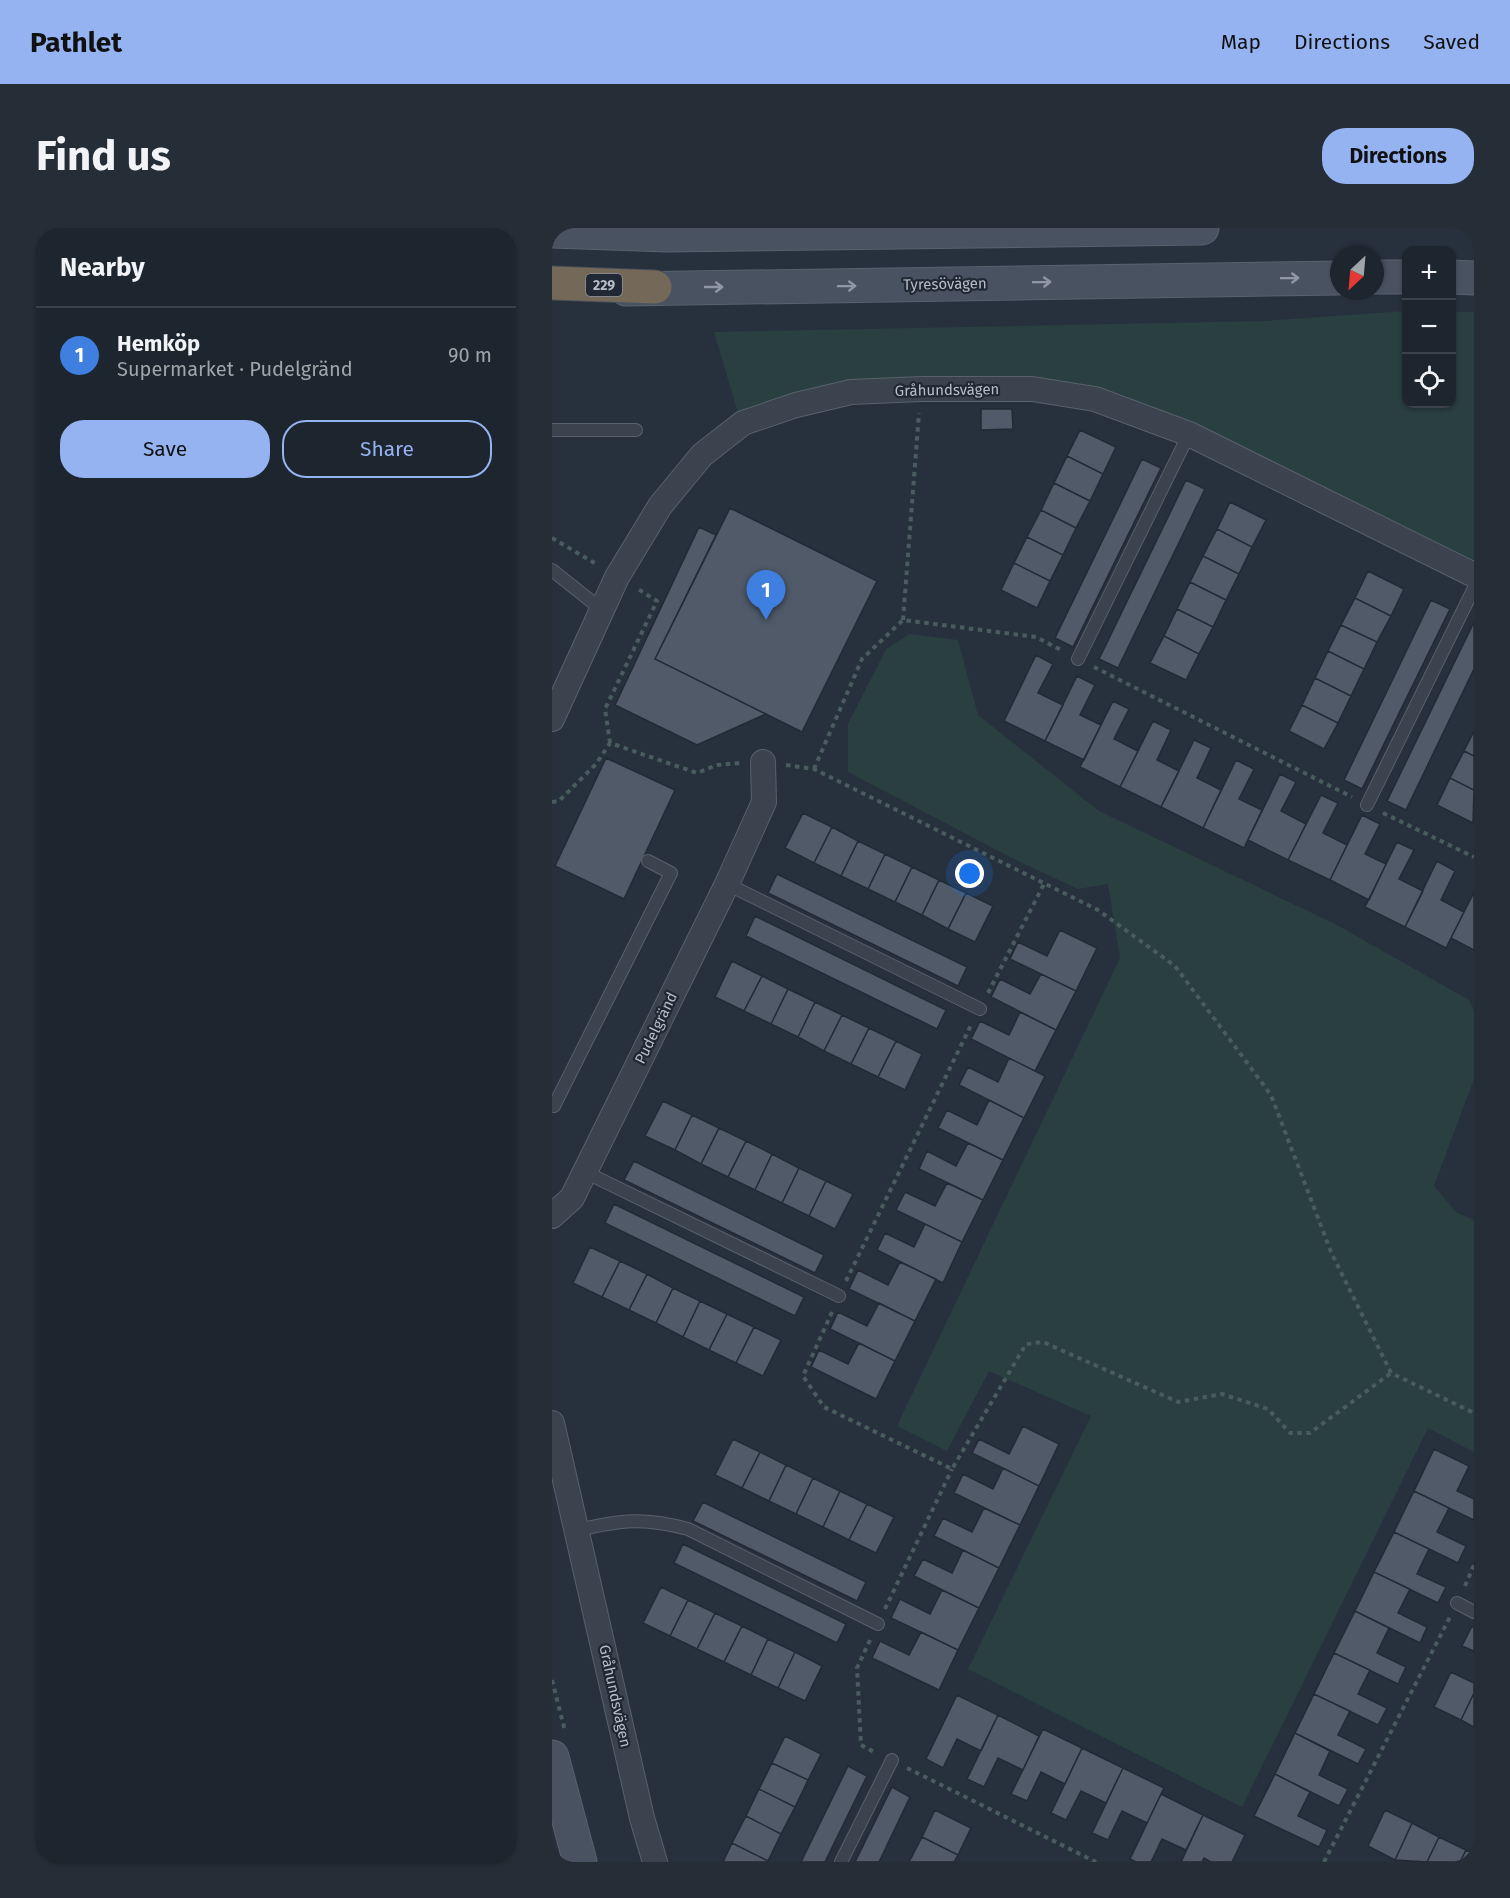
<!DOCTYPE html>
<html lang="en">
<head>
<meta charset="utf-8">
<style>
	body { margin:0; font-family:"Fira Sans",sans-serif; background:#252d36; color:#f1f3f6 }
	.controls { position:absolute; right:18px; top:18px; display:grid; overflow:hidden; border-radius:12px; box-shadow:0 2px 4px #0004 }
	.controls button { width:54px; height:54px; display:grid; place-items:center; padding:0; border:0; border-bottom:2px solid #3b424a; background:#1d252e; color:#f1f3f6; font:30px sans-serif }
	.compass { position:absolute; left:778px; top:18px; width:54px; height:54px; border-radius:50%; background:#1d252e; box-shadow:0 2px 4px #0004; rotate:206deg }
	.you { position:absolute; left:418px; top:646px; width:21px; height:21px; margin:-15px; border:4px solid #fff; border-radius:50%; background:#1a73e8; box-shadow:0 0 0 9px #1a73e833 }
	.badge { display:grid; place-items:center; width:39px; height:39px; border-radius:50%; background:#95b2f1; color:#fff; font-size:20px; font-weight:700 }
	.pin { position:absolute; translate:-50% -50px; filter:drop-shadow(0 2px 3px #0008) }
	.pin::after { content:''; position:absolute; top:32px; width:21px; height:18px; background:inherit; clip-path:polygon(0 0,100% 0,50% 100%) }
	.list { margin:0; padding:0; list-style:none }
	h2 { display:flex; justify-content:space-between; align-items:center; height:78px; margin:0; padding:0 24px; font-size:26px }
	h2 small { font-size:20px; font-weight:400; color:#a0a5aa }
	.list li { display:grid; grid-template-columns:39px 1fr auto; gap:18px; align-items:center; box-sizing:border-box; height:96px; padding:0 24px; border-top:2px solid #3b424a }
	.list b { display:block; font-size:22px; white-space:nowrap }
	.list p { margin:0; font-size:20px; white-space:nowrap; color:#a0a5aa }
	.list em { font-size:20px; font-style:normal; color:#a0a5aa }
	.actions { display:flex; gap:12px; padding:18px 24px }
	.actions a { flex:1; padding:14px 0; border:2px solid #95b2f1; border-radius:24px; text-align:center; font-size:21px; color:#95b2f1 }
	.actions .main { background:#95b2f1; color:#111 }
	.icon { flex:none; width:33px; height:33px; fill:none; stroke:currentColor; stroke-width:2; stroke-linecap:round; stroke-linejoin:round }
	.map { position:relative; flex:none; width:922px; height:1634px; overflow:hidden; border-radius:24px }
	header { display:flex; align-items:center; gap:36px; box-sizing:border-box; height:84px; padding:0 30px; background:#95b2f1; color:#111 }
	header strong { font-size:28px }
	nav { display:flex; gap:33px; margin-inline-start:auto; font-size:21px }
	.intro { display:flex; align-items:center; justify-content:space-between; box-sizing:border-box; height:144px; padding:0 36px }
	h1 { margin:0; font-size:42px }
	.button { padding:15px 27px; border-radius:24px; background:#95b2f1; color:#111; font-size:21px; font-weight:700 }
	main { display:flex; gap:36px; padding:0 36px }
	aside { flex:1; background:#1d252e; border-radius:24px; box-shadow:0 2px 4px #0004 }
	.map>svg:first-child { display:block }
	.green { fill:#2a3f40 }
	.building { fill:#505a69; stroke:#212a35; stroke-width:1.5 }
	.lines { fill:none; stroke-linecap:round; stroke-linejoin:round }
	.lane-casing { stroke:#58616c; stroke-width:14 }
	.street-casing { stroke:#58616c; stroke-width:26 }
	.secondary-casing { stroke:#58616c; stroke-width:35 }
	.highway-casing { stroke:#454e59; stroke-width:35 }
	.path { stroke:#495c5e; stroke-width:4; stroke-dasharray:4.5 4.5; stroke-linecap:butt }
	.lane { stroke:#3b434e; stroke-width:12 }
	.street { stroke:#3b434e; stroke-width:24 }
	.secondary { stroke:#495261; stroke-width:33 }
	.highway { stroke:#746858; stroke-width:33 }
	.oneway { stroke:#9098a5 }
	.labels { text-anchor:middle; stroke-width:4.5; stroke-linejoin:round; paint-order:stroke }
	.shield { fill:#1f2833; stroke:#89919c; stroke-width:1.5 }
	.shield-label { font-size:14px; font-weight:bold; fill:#b7bec9 }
	.street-label { font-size:15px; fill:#b7bec9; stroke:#1f2833 }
</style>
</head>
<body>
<header>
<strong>Pathlet</strong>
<nav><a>Map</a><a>Directions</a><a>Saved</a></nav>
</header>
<div class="intro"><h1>Find us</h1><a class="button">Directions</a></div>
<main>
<aside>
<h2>Nearby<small></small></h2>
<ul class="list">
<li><span class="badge" style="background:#3f7fe0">1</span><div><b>Hemköp</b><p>Supermarket · Pudelgränd</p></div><em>90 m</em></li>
</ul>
<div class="actions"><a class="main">Save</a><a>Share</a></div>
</aside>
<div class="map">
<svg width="922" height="1634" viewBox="0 0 922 1634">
	<rect width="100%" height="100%" fill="#27313e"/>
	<path class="green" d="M854,83V176H900V84H922V335L574,168L520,156L454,154L188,192L162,104L712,93Z
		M358,406L406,412L426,487L547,583L785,697L917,772L922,783V851L882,958L905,985L922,992V1224L876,1200L690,1579L416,1441L539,1188L437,1143L395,1223L345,1198L568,730L556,656L526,661L462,631L296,544V496L334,421Z"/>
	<path class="building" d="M429,181H460L461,201L429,202Z
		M528,202L564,219L551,246L515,228Z
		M515,228L551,246L538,273L502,255Z
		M590,231L609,240L521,419L503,410Z
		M634,252L653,261L566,440L547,431Z
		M502,255L538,273L524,300L489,282Z
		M678,274L714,292L700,319L665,301Z
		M178,280L325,353L250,504L103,431Z
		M489,282L524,300L511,327L475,309Z
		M147,299L164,307L103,431L214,486L145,517L63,477Z
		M665,301L700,319L687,346L651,328Z
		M475,309L511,327L498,353L462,335Z
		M651,328L687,346L674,372L638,354Z
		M462,335L498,353L485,380L449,362Z
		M816,343L852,361L839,388L803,370Z
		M638,354L674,372L661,399L625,381Z
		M803,370L839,388L825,414L789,397Z
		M879,372L898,381L810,561L792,552Z
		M625,381L661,399L647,426L612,408Z
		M922,394V441L854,582L835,573Z
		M789,397L825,414L812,441L776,423Z
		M612,408L647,426L634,452L598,435Z
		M776,423L812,441L799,468L763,450Z
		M484,427L501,436L486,465L511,477L493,513L452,493Z
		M525,448L543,457L528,487L549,497L532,532L493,513Z
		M763,450L799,468L786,495L750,477Z
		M561,473L577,481L562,511L586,523L568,559L528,539Z
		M750,477L786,495L772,521L737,503Z
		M601,493L619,502L605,532L627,543L609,579L568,559Z
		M922,503V528L912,523Z
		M642,512L659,520L645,550L669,562L651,600L609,579Z
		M912,523L922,528V562L898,550Z
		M54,530L123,562L72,671L3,638Z
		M684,532L702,541L687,571L710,582L692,620L651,600Z
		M728,546L744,554L729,583L754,596L736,632L696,612Z
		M898,550L922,562L921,595L885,577Z
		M769,567L786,575L771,605L795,617L778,652L736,632Z
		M251,585L280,599L262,635L233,620Z
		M810,587L828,596L813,626L834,636L817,672L778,652Z
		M280,599L306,613L289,648L262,635Z
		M306,613L333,626L316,661L289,648Z
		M845,614L862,622L847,651L871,663L853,699L813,679Z
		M333,626L360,639L343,674L316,661Z
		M885,633L903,643L889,672L912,684L894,720L853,699Z
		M360,639L387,652L370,687L343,674Z
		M225,646L415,739L406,758L216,665Z
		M387,652L414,665L396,701L370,687Z
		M922,664V722L899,710Z
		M414,665L441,678L423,714L396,701Z
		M203,688L394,782L385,801L194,708Z
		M508,702L545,720L524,763L458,731L466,714L495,728Z
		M180,733L210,748L192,783L163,769Z
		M489,746L524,763L504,802L439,769L448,751L478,766Z
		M210,748L236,761L219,796L192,783Z
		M236,761L263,774L246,809L219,796Z
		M263,774L290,787L272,823L246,809Z
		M468,784L504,802L483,843L419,811L428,793L457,807Z
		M290,787L317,800L299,836L272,823Z
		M317,800L344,813L326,849L299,836Z
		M344,813L370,826L353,862L326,849Z
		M457,830L493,848L472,890L407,857L416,839L446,854Z
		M437,872L472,890L451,932L386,900L395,882L425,897Z
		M111,873L140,887L123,922L93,908Z
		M140,887L167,900L149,936L123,922Z
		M167,900L194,913L176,949L149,936Z
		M194,913L220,926L203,962L176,949Z
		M416,915L451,932L431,972L367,941L375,923L404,938Z
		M220,926L247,940L230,975L203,962Z
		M82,933L272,1027L263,1045L72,952Z
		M247,940L274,953L257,988L230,975Z
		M274,953L301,966L283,1001L257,988Z
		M395,955L431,972L410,1014L344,982L353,964L383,978Z
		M62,976L252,1069L243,1088L53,995Z
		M373,996L410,1014L391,1055L325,1022L333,1005L362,1019Z
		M38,1019L68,1033L50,1069L21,1055Z
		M68,1033L95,1046L77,1082L50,1069Z
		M348,1034L384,1051L363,1093L297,1061L306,1042L336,1057Z
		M95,1046L121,1060L104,1095L77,1082Z
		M121,1060L148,1073L131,1109L104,1095Z
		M148,1073L175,1086L157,1122L131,1109Z
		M327,1075L363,1093L343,1133L278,1101L286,1084L315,1098Z
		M175,1086L202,1099L184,1135L157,1122Z
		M202,1099L229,1112L211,1148L184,1135Z
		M307,1115L343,1133L324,1171L259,1139L267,1122L296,1136Z
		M471,1198L507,1216L487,1258L420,1225L427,1211L457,1226Z
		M181,1211L208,1224L190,1260L163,1247Z
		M882,1221L917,1238L905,1263L922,1271V1292L862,1263Z
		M208,1224L234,1237L217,1273L190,1260Z
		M234,1237L261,1250L244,1286L217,1273Z
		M451,1240L487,1258L468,1297L402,1265L411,1246L441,1261Z
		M261,1250L288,1263L271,1299L244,1286Z
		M288,1263L315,1276L297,1312L271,1299Z
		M862,1263L897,1280L885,1304L914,1318L906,1335L842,1304Z
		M151,1274L314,1354L305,1373L141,1293Z
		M315,1276L342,1289L324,1325L297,1312Z
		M432,1280L468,1297L447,1340L382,1308L391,1290L420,1304Z
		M842,1304L877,1321L865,1346L894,1359L886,1375L822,1344Z
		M131,1316L294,1396L285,1415L122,1335Z
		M411,1322L447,1340L427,1380L362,1348L371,1331L400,1345Z
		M822,1344L858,1361L846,1385L875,1399L868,1415L803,1383Z
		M109,1359L136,1372L118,1408L91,1395Z
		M390,1362L427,1380L406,1422L339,1390L348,1371L378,1386Z
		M136,1372L163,1385L145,1421L118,1408Z
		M803,1383L837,1400L825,1425L854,1439L846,1456L782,1425Z
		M163,1385L190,1398L172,1434L145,1421Z
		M190,1398L216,1411L199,1447L172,1434Z
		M920,1398L922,1400V1423L910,1418Z
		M369,1404L406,1422L387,1462L320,1430L328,1413L357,1427Z
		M216,1411L243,1424L226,1460L199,1447Z
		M243,1424L270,1438L253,1473L226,1460Z
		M782,1425L818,1442L806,1466L835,1480L826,1497L762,1466Z
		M899,1444L922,1455V1465L909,1492L882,1479Z
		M922,1465V1499L909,1492Z
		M762,1466L798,1483L786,1507L814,1521L806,1536L743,1505Z
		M405,1467L446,1487L429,1523L405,1511L391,1540L374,1531Z
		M446,1487L487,1508L471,1542L446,1530L432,1559L415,1551Z
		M491,1501L530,1520L513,1556L489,1544L475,1573L459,1566Z
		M743,1505L778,1523L767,1547L796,1561L787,1578L723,1546Z
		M233,1508L269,1526L256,1552L220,1535Z
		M530,1520L571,1540L554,1575L529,1563L514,1592L499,1585Z
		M220,1535L256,1552L243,1579L207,1561Z
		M296,1538L315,1548L273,1634H249Z
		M571,1540L612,1560L595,1595L570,1583L556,1612L540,1605Z
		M723,1546L758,1564L746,1588L775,1602L767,1619L702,1588Z
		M340,1559L358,1569L327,1634H303Z
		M207,1561L243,1579L229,1606L194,1588Z
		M609,1566L651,1587L634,1622L610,1611L599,1634H584L578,1631Z
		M383,1582L419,1600L406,1627L370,1609Z
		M833,1582L860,1595L843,1632L816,1618Z
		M651,1587L693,1607L680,1634H659L652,1630L650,1634H629Z
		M194,1588L229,1606L216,1633L180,1615Z
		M860,1595L887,1609L875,1634L843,1632Z
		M370,1609L406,1627L402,1634H357Z
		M887,1609L914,1622L908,1634H875Z
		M180,1615L216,1633V1634H171Z
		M914,1622L922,1626V1634H908Z"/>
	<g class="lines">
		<g class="lane-casing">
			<path id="lane" d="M0,202H84
				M0,342L49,381
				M526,431L637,206
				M815,577L922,360
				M175,656L428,781
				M0,877L2,878L119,645L96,633
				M33,944L287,1068
				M26,1302C69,1292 93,1289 136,1301L326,1396
				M905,1375L922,1384
				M289,1634L340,1532"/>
		</g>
		<g class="street-casing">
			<path id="street" d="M0,491L65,349L108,278L150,227L191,195L244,177L299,164L369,161H480L543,171L637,206L922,347
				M0,988L20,970L175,656L212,574L211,534
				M0,1195L90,1590L103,1634"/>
		</g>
		<g class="secondary-casing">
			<path id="secondary" d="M0,3L115,7L650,0
				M823,49H854
				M900,49L922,50
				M74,61L787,50
				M0,1529L28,1634"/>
		</g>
		<g class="highway-casing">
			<path id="highway" d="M0,55L103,59"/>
		</g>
		<path class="path" d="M0,310L46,337
			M351,392L367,185
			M542,439L800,569
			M58,515L53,481L105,373L86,361
			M234,537L262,541L546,682L623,738L719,867L779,1024L839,1145L922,1185
			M262,541L310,431L351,392L484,409L511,423
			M0,574L7,573L44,536L58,515L145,545L165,537L188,535
			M831,585L922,629
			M436,765L492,656
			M294,1053L420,795
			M280,1084L251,1148L272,1179L400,1241L474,1116L491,1114L626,1174L670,1166L716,1181L738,1205H758L839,1145
			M913,1358L922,1337
			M333,1381L400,1241
			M318,1412L305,1440L309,1517L324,1525
			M0,1452L13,1503
			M355,1540L544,1634
			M772,1634L898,1389"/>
		<use href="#lane" class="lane"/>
		<use href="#street" class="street"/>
		<use href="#secondary" class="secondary"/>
		<use href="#highway" class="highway"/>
	</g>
	<defs><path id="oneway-shaft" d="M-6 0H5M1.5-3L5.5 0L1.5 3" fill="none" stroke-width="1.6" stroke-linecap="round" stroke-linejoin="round" transform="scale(1.5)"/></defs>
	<g class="oneway">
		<use href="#oneway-shaft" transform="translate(738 50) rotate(-1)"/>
		<use href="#oneway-shaft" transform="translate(490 54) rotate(-1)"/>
		<use href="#oneway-shaft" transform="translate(295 58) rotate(-1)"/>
		<use href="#oneway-shaft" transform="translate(162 59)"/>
	</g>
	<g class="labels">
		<rect class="shield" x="34" y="46" width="36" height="22" rx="4.5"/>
		<g class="shield-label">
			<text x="52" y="62">229</text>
		</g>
		<g class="street-label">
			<text transform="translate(393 56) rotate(-1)" y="5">Tyresövägen</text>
			<text transform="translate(395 162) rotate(-1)" y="5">Gråhundsvägen</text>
			<text transform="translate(104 800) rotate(-64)" y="5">Pudelgränd</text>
			<text transform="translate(63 1468) rotate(78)" y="5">Gråhundsvägen</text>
		</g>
	</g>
</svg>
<div class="controls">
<button>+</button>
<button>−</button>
<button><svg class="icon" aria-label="locate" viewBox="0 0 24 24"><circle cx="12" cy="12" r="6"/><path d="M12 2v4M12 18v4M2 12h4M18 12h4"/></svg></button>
</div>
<svg class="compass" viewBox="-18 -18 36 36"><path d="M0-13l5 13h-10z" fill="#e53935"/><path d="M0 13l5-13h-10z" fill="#a0a5aa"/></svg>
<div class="you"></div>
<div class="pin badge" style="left:214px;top:392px;background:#3f7fe0">1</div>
</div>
</main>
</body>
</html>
